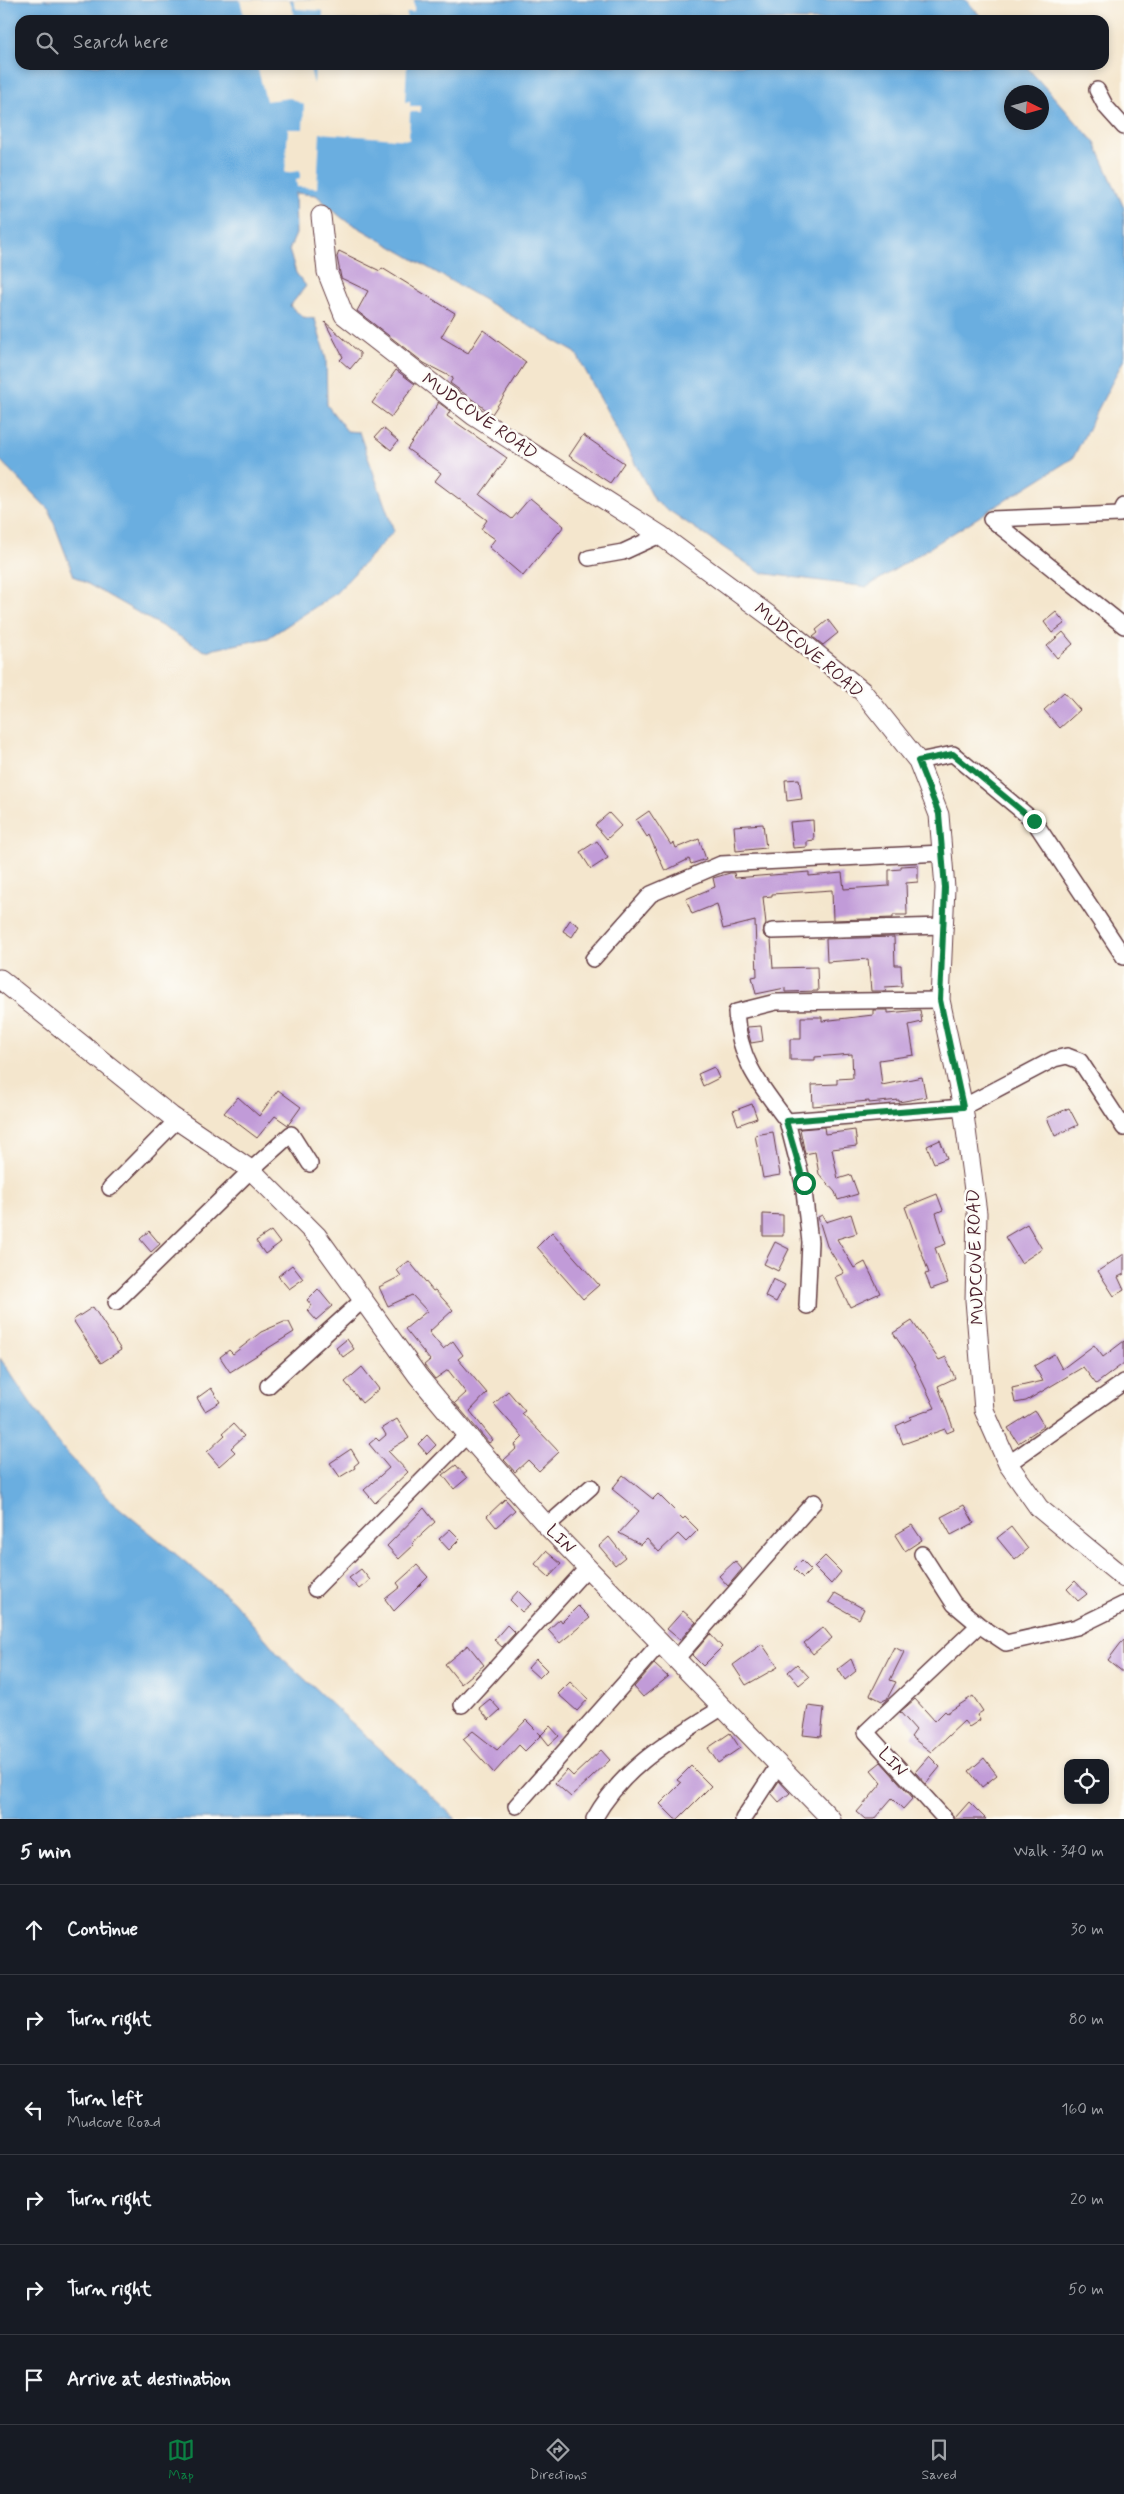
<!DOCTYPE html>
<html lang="en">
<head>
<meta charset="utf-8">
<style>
	body { margin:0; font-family:Mynerve,sans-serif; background:#242831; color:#f1f3f6 }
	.controls { position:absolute; right:15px; bottom:15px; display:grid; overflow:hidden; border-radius:10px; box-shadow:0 2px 8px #0003 }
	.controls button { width:45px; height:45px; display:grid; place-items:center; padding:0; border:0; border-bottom:1px solid #363941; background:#171b24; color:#f1f3f6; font:25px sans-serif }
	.compass { position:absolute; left:1004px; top:85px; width:45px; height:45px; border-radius:50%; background:#171b24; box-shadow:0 2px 8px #0003; rotate:95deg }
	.stop { position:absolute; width:15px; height:15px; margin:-11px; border:4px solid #0b8043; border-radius:50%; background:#fff }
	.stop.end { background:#0b8043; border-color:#fff; box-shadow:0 1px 5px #0008 }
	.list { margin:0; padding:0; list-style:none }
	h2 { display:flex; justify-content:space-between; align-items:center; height:65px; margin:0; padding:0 20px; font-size:21px }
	h2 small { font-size:16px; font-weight:400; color:#9ea1a6 }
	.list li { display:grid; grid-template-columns:32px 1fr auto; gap:15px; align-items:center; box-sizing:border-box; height:90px; padding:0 20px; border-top:1px solid #363941 }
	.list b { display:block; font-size:19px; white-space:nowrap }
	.list p { margin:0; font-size:16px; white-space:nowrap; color:#9ea1a6 }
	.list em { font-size:16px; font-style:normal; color:#9ea1a6 }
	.icon { flex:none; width:28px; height:28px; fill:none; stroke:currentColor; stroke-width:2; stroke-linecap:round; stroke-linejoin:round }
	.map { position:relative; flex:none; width:1124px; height:1819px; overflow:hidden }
	.search { position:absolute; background:#171b24; box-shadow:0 2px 8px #0003; left:15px; right:15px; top:15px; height:55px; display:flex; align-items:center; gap:12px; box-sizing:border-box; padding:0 18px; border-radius:15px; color:#9ea1a6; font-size:19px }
	.sheet { height:605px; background:#171b24 }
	nav { display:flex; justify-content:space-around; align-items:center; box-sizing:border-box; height:70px; border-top:1px solid #363941; background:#171b24; font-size:14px; color:#9ea1a6 }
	nav a { display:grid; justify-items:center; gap:2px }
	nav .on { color:#0b8043 }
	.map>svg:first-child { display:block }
	.water { fill:#6baee0; stroke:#5a6686; fill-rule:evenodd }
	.pier { fill:#f4e6cd }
	.building { fill:#c19bd8 }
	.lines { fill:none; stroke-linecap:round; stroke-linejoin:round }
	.minor-casing { stroke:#643d43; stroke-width:18 }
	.tertiary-casing { stroke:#643d43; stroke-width:21 }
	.minor { stroke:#fff; stroke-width:15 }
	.tertiary { stroke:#fff; stroke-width:19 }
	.route { stroke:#0b8043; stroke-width:6 }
	.labels { text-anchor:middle; stroke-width:5; stroke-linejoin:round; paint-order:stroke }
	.street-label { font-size:18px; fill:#4a1f2b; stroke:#fdfcf7 }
</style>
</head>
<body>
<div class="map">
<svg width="1124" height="1819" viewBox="0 0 1124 1819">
	<rect width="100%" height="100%" fill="#fdfcf7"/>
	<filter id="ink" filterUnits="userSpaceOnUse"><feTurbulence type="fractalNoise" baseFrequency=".02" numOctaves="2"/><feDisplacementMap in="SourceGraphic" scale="10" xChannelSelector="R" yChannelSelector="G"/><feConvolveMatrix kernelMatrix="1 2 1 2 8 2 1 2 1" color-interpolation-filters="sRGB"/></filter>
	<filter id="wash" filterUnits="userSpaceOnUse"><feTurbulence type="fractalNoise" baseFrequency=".0096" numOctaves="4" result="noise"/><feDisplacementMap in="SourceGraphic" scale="20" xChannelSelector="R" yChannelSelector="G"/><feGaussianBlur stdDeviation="1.12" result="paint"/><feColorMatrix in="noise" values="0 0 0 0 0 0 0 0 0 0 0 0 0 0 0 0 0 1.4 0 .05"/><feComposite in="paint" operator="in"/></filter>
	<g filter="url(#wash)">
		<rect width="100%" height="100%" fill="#f4e6cd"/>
		<path class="water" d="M0,0H966L984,20H20V65H1025L1095,143L1124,208V359L1073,458L867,587L761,573L655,501L576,353L342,218L316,195L295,193L296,234L289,250L296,273L306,286L290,306L303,317L315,319L326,359L327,405L347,431L359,432L394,531L335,594L268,638L205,651L74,576L49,510L0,460ZM1012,92H1042V122H1012Z
			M0,1358L57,1442L111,1501L233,1601L282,1658L456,1819H0Z"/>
		<path class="pier" d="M240,0H290L296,20H245Z
			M293,0H414V12H407L406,20H323V11L296,9Z
			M257,65H309L314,84L315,65H407L405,102L410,101V106H420V112H410L409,140L320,133L317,188L297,187L296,180L300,179V171L285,173L288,129H303L304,105L290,98L266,101Z"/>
		<g id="blocks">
			<path class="building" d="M339,251L380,271L382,268L455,313L441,337L468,353L483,330L526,362L492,414L450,383L453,378L424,363L357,311L368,291L341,278L337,257Z
				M325,322L360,353V357L350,369L340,360L343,357Z
				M396,370L415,384L391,417L372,403Z
				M438,402L450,411L447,416L507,458L480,495L512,519L530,498L564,526L523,576L489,547L495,539L481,529L487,520L435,481L441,473L407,449L438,404Z
				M383,428L398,441L391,450L375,437Z
				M583,435L624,463L610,483L569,456Z
				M1056,612L1065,623L1052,633L1044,622Z
				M828,620L838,633L823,645L813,637L818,633L816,630Z
				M1063,632L1073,644L1057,658L1047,646Z
				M1064,692L1080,710L1060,728L1044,710Z
				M799,779L802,799L787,801L785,780Z
				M649,811L671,845L674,843L676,848L699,839L706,859L691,864L689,859L665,871L649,835L647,837L636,820Z
				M609,813L621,826L607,839L595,825Z
				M813,820L814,840L807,841V847L793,848L790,822Z
				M763,824L766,848L736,851L734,826Z
				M597,841L608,858L591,869L580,852Z
				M918,865V882L906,883L907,915H893V918L833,920L832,890L772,894V896L763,897L766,924L763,932L764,936L771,940L773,968L817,967L818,991L785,992V988L756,994L752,977L757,976L755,921L723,929L717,904L692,914L686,899L715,887L713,878L730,873H734L735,878L809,872V876L842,873L844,889L889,886V870L901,869V866Z
				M570,920L579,926L572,937L563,931Z
				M894,937L895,965H901L902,986L885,987L886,991H871L868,959L827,962L826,939Z
				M873,1010H888V1013L920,1010L922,1022L909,1025L914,1055L879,1060L882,1085L922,1077L926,1097L899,1102V1100L869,1103V1101L813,1106L812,1085L837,1084V1079L853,1078L852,1054L815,1057V1060H790V1039H801V1017H822V1021L873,1015Z
				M761,1026L763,1041L751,1043L747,1027Z
				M714,1067L719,1078L703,1086L698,1074Z
				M278,1090L301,1107L288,1125L275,1116L257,1138L224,1113L238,1097L259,1116Z
				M752,1104L757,1118L738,1125L733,1111Z
				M1069,1108L1078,1125L1055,1136L1047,1118Z
				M824,1127L825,1134L855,1130L857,1146L832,1149L838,1179L851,1175L858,1194L838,1200L835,1192L819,1174L815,1152L805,1154L800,1129Z
				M773,1132L780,1175L763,1178L755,1135Z
				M940,1140L947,1158L934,1163L927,1146Z
				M937,1194L943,1210L936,1213L946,1244L935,1248L948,1283L931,1289L925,1274L929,1273L905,1207Z
				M763,1214L783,1215V1236H763Z
				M851,1214L857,1233L837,1239L854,1268L865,1262L880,1293L850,1307L835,1277L844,1273L827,1246L818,1217L822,1215L826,1222Z
				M1027,1224L1042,1249L1021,1263L1005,1237Z
				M149,1231L160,1244L151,1252L140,1239Z
				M271,1231L280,1243L265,1254L256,1241Z
				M552,1232L599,1285L583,1299L537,1247Z
				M775,1242L789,1249L778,1271L764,1264Z
				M1124,1254V1274L1118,1277L1124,1290L1114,1296L1098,1271Z
				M409,1261L433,1291L435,1290L453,1310L429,1332L443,1349L453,1341L463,1355L458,1359L487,1393L470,1411L493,1440L489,1443L455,1403L466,1393L448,1370L435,1379L424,1365L430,1360L405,1329L427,1311L412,1295L388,1306L379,1287L401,1276L397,1270Z
				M292,1265L303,1279L289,1289L278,1276Z
				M773,1279L785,1285L776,1302L765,1296Z
				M318,1289L332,1306L316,1320L307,1310L312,1306L307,1300Z
				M93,1307L121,1350L101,1363L73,1320Z
				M912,1321L939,1360L946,1357L955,1378L938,1386L954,1430L947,1433L945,1429L903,1444L896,1426L911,1419L910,1417L935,1408L913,1362L893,1333Z
				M284,1322H289L294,1332L230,1372L220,1357L229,1350L233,1354L261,1332Z
				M347,1339L354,1349L343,1357L336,1348Z
				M1124,1341V1363L1096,1384L1083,1367L1026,1401L1015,1403L1012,1388L1043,1381L1034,1366L1054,1354L1062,1369L1094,1345L1103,1357Z
				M362,1367L379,1389L362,1403L345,1382Z
				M211,1388L220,1402L205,1411L197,1398Z
				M508,1391L525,1411L522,1413L559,1452L539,1471L528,1460L515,1472L504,1460L517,1448L515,1445L523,1437L494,1404Z
				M1035,1411L1044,1426L1018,1443L1008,1428Z
				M397,1419L409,1438L388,1451L408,1472L375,1503L364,1490L389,1468L369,1444L376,1438L379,1441L386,1435L382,1428Z
				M233,1424L244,1436L231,1448L235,1452L219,1466L207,1452L225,1435L223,1433Z
				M427,1435L436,1445L427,1454L418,1444Z
				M351,1449L359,1462L354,1466L355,1468L340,1477L330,1463Z
				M456,1465L467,1478L454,1489L443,1475Z
				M623,1475L653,1499L658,1494L683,1519L685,1517L698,1530L686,1542L678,1534L659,1552L647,1539L641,1545L619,1533L639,1511L612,1489Z
				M505,1499L515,1510L496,1527L487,1516Z
				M964,1505L974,1523L951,1535L941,1517Z
				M424,1508L435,1522L412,1543L414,1545L399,1559L387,1546Z
				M912,1525L922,1540L905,1551L895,1535Z
				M1011,1527L1028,1549L1015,1560L997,1538Z
				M450,1529L460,1539L449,1550L439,1539Z
				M609,1537L625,1557L615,1565L599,1546Z
				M546,1551L561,1564L549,1577L535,1564Z
				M825,1556L841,1572L831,1584L814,1567Z
				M735,1561L742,1569L728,1586L719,1576Z
				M802,1561L811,1570L803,1578L794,1569Z
				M417,1565L428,1577L394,1611L385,1599L400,1587L397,1583Z
				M361,1569L370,1580L359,1589L349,1578Z
				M1075,1581L1087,1594L1078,1601L1067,1589Z
				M518,1591L531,1604L522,1612L510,1600Z
				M835,1593L864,1609L859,1619L829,1602Z
				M578,1606L590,1618L560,1643L548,1630L560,1619L562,1622Z
				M683,1611L696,1622L680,1640L667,1629Z
				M507,1625L515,1633L502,1647L494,1640Z
				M823,1627L832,1638L813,1654L804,1643Z
				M710,1634L722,1647L703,1666L692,1655Z
				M1124,1639V1673L1108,1660Z
				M762,1644L778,1667L746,1685L733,1665Z
				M468,1645L484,1665L461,1684L445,1664Z
				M894,1647L904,1652L890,1680L896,1682L887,1699L882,1701L870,1695Z
				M536,1659L547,1670L539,1678L528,1668Z
				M851,1659L856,1671L845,1680L838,1669Z
				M654,1664L668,1677L643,1697L634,1687Z
				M797,1664L809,1677L799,1685L788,1672Z
				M570,1682L588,1699L577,1711L558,1694Z
				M973,1696L983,1711L977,1715L980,1720L969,1727L964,1721L931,1752L911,1737L916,1730L900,1712L915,1699L935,1721L945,1711L947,1713Z
				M490,1699L500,1710L489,1720L479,1708Z
				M808,1706L824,1708L821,1737L803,1735Z
				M526,1720L541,1735L525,1751L519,1745L494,1773L463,1739L473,1731L497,1750Z
				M550,1726L559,1736L549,1745L541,1735Z
				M730,1733L740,1748L718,1763L708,1748Z
				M601,1750L610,1760L571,1797L555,1783L567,1770L573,1776Z
				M929,1756L940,1767L926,1784L915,1772Z
				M984,1758L997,1775L982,1787L969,1771Z
				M881,1762L913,1798L903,1809L892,1798L874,1819H865L857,1812L882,1783L871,1770Z
				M691,1766L711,1786L678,1819H675L660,1804L681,1783L677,1780Z
				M779,1781L790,1793L779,1802L771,1793Z
				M969,1802L986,1819H954Z"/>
		</g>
	</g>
	<g filter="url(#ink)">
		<use href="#blocks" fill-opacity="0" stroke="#643d43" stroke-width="1"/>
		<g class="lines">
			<g class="minor-casing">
				<path id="minor" d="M1097,90L1106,107L1124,127
					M991,519L1124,626
					M991,519L1120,514L1124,506
					M589,558L623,552L660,535
					M918,761L953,754L1034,821L1124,957
					M772,931L943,926
					M593,959L651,894L721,864L942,853
					M787,1121C759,1084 739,1060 736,1012L776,1002L940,1000
					M110,1188L177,1120
					M116,1302L251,1170L291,1134L310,1164
					M807,1306L810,1242L803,1183L787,1121L963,1107L1054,1059L1067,1056L1080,1061L1124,1128
					M268,1386L364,1299
					M1008,1464L1124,1382
					M547,1526L591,1487
					M922,1554L954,1604L979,1625L1006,1643L1077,1627L1124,1604
					M315,1589L467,1435
					M677,1658L814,1502
					M462,1705L588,1567
					M516,1806L661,1642
					M594,1819C624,1765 673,1739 723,1707
					M743,1819L779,1764
					M945,1819L866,1732L979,1625"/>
			</g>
			<g class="tertiary-casing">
				<path id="tertiary" d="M321,216L327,272L344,315L474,416L660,535L771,617L862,691L918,761L939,815L945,888L940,1000L963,1107L977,1213L975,1300L984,1410L1008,1464L1039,1508L1124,1578
					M0,979L171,1116L251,1170L317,1236L418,1376L467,1435L547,1526L831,1819"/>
			</g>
			<use href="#minor" class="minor"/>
			<use href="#tertiary" class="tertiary"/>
		</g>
	</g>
	<g class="lines" filter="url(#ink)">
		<path class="route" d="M804,1183L786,1121L963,1107L940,1000L945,888L939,814L918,761L953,754L1034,821"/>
	</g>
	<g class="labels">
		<g class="street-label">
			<text transform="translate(480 416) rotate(35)" y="6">MUDCOVE ROAD</text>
			<text transform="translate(809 650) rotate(40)" y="6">MUDCOVE ROAD</text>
			<text transform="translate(975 1257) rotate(-92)" y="6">MUDCOVE ROAD</text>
			<text transform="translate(561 1539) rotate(46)" y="6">LIN</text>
			<text transform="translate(893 1762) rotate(48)" y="6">LIN</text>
		</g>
	</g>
</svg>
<div class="controls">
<button><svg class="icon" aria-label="locate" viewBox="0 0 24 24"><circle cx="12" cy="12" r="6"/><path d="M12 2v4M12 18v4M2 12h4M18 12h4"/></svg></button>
</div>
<svg class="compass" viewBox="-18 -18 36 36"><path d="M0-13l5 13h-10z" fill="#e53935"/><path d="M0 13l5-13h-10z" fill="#9ea1a6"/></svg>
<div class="stop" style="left:804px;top:1183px"></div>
<div class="stop end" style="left:1034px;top:821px"></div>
<div class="search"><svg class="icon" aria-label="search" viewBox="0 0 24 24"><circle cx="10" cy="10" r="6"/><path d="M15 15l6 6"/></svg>Search here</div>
</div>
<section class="sheet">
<h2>5 min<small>Walk · 340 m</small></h2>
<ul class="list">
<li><svg class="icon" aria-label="ahead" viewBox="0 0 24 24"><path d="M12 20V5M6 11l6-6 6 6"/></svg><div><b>Continue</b></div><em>30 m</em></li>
<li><svg class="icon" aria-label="right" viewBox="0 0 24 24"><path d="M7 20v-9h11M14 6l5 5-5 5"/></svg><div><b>Turn right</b></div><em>80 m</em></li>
<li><svg class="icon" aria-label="left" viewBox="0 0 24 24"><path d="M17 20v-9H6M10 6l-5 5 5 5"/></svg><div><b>Turn left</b><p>Mudcove Road</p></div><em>160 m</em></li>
<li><svg class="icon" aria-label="right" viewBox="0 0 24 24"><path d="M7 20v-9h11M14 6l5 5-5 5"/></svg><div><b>Turn right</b></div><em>20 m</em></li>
<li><svg class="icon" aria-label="right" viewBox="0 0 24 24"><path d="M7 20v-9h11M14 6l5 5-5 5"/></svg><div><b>Turn right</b></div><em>50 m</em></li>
<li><svg class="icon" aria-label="arrive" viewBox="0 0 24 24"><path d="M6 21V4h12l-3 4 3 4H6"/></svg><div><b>Arrive at destination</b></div></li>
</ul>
</section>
<nav>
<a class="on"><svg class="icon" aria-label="map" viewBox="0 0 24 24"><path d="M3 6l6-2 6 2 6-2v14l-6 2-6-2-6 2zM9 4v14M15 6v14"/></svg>Map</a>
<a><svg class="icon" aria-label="directions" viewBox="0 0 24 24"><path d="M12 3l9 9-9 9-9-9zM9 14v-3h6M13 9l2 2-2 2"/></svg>Directions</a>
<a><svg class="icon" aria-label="saved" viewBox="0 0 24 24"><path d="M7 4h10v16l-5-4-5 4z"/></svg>Saved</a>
</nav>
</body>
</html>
